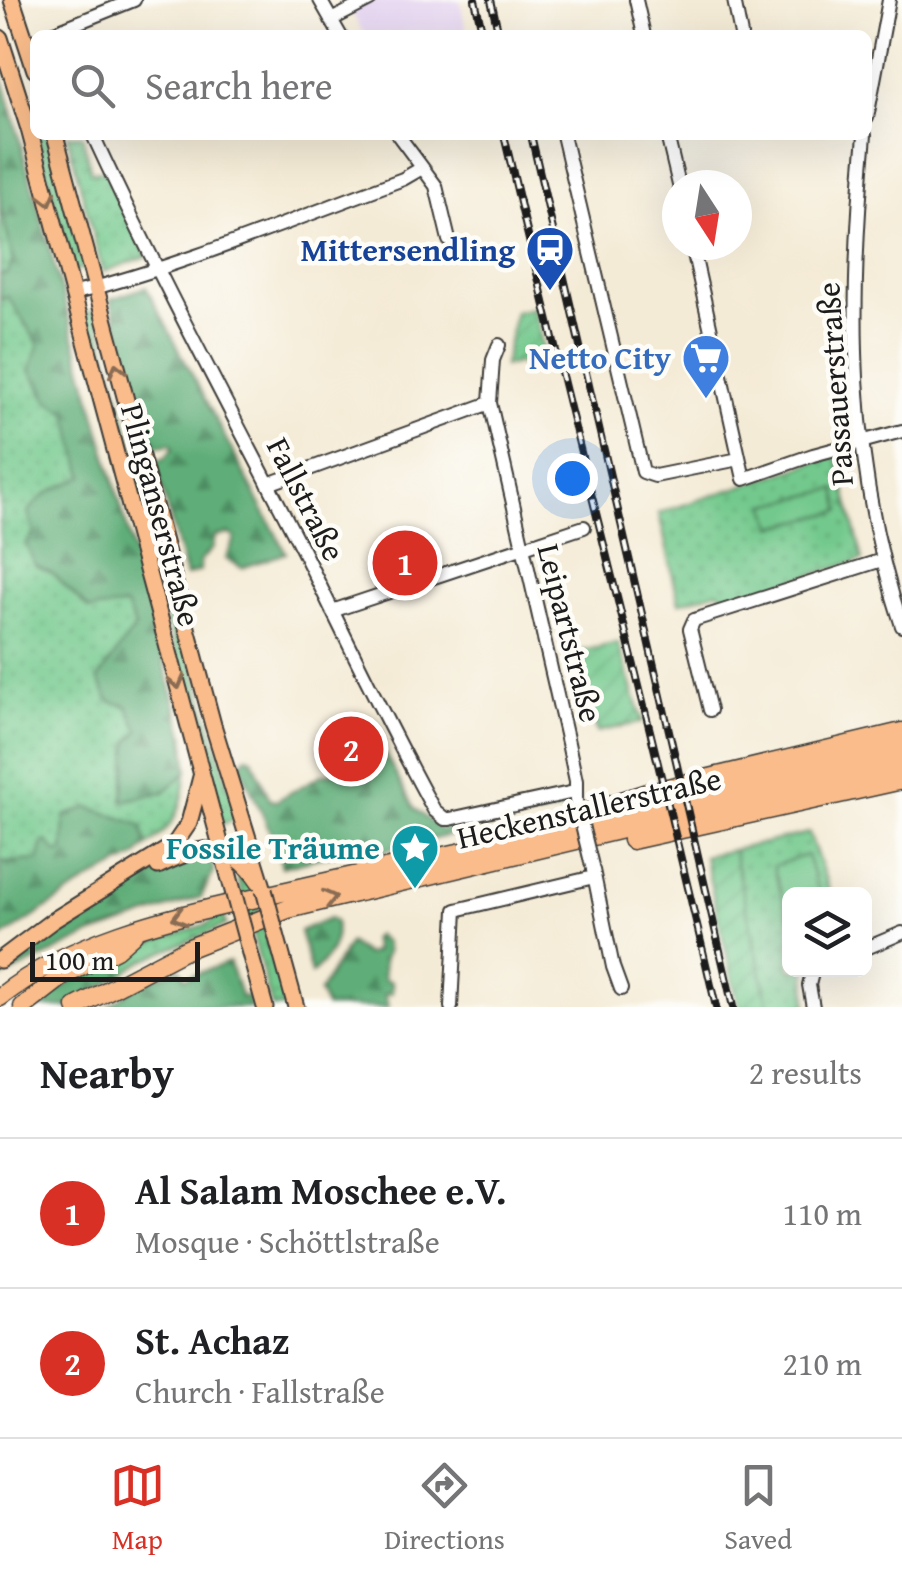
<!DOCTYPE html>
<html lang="en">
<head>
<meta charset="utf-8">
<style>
	body { margin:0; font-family:"Gentium Book Plus",serif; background:#f2f2f2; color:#202124 }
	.controls { position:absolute; right:30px; bottom:30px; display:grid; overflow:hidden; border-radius:15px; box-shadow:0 10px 40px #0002 }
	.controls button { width:90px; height:90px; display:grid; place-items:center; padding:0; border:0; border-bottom:2px solid #e0e0e0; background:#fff; color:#202124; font:50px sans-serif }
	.compass { position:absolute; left:662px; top:170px; width:90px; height:90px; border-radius:50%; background:#fff; box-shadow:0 10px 40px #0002; rotate:168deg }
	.scale { position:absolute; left:30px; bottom:25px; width:170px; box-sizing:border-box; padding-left:10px; border:5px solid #1c1c1c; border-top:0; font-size:28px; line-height:35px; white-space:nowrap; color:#1c1c1c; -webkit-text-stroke:8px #fdfcf7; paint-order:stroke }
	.you { position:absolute; left:572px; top:478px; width:35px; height:35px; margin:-25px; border:8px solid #fff; border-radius:50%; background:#1a73e8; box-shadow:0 0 0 15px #1a73e833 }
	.badge { display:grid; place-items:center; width:65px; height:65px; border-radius:50%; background:#d93025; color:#fff; font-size:32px; font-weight:700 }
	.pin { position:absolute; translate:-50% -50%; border:5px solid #fff; box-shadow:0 2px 10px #0006 }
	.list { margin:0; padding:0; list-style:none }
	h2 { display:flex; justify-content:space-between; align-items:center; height:130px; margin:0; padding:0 40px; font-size:42px }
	h2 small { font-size:32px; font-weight:400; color:#757577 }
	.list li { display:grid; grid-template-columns:65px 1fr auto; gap:30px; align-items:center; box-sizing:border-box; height:150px; padding:0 40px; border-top:2px solid #e0e0e0 }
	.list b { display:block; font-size:38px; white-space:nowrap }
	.list p { margin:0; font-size:32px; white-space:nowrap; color:#757577 }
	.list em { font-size:32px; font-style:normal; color:#757577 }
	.icon { flex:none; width:55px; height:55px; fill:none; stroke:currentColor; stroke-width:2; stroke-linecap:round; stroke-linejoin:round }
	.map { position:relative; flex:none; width:902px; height:1007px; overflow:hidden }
	.search { position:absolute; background:#fff; box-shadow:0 10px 40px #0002; left:30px; right:30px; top:30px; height:110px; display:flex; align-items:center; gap:25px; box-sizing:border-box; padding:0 35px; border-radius:15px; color:#757577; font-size:38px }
	.sheet { height:430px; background:#fff }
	nav { display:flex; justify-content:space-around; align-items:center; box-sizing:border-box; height:140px; border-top:2px solid #e0e0e0; background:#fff; font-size:28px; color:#757577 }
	nav a { display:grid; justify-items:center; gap:5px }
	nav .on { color:#d93025 }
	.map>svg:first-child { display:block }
	.built { fill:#e4d3f1 }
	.grass { fill:url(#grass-dots); stroke:#487254; stroke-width:2.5 }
	.forest { fill:url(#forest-firs); stroke:#3d644a; stroke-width:2.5 }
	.garden { fill:url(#garden-furrows); stroke:#487254; stroke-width:2.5 }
	.pitch { fill:#73c98d; stroke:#487254; stroke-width:2.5 }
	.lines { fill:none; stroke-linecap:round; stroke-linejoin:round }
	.minor-casing { stroke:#3c3b38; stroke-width:16 }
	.major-casing { stroke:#3c3b38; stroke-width:19 }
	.highway-casing { stroke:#3c3b38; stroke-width:21 }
	.minor { stroke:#fff; stroke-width:12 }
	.major { stroke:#f9bc8a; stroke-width:15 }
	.highway { stroke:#f9bc8a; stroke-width:18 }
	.rail-casing { stroke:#1c1c1c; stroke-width:8 }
	.rail { stroke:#fdfcf7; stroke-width:4; stroke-dasharray:11; stroke-linecap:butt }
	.minor-bridge-casing { stroke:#3c3b38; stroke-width:16; stroke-linecap:butt }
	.major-bridge-casing { stroke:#3c3b38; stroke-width:19; stroke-linecap:butt }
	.minor-bridge { stroke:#fff; stroke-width:12 }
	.major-bridge { stroke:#f9bc8a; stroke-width:15 }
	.oneway { stroke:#8a6c53 }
	.labels { text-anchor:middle; stroke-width:9; stroke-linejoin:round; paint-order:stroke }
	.transit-label { font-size:32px; font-weight:bold; fill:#164399; stroke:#fdfcf7; text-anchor:end }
	.shop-label { font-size:32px; font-weight:bold; fill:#366cbe; stroke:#fdfcf7; text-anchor:end }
	.street-label { font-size:32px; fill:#1c1c1c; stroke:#fdfcf7 }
	.culture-label { font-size:32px; font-weight:bold; fill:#0d838f; stroke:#fdfcf7; text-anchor:end }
</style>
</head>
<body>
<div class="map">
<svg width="902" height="1007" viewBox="0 0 902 1007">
	<defs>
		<pattern id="grass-dots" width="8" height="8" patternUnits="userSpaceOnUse" patternTransform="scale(2.5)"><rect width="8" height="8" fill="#73c98d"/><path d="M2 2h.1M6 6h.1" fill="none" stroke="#63ac79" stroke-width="1.8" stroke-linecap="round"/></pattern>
		<pattern id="forest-firs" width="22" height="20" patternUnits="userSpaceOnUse" patternTransform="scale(2.5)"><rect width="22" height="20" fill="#5ead78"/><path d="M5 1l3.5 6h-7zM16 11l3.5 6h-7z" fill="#4d8c62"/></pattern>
		<pattern id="garden-furrows" width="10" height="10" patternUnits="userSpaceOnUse" patternTransform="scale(2.5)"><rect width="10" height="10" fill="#73c98d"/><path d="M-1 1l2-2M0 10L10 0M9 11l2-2" fill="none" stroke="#63ac79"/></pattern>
	</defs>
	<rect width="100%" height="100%" fill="#fdfcf7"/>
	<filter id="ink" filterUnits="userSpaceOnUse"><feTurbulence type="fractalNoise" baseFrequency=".01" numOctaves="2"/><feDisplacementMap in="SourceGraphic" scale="20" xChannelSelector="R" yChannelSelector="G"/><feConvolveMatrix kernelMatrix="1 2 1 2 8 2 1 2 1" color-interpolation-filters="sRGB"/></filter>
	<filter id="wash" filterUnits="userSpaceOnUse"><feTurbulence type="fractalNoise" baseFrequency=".0048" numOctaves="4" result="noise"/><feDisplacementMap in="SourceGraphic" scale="40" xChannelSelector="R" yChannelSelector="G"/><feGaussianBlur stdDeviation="2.25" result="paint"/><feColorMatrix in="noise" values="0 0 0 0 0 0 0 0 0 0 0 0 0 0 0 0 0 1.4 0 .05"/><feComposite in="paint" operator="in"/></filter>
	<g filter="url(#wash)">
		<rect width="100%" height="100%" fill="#f4ebd6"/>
		<path class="built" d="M345,0H460L467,35H364Z"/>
		<path class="grass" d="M0,69L184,735C194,827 164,839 90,880C59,898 28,918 0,939Z
			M37,135H48L84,268L73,271Z
			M67,135H82L91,172L105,171L147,256L103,272Z
			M96,310L167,575L156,578L84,313Z
			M836,455L863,560L730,599L718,591L679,603L659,513Z
			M168,579L238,819L222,824L157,582Z
			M809,833L831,894H790V969L806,970L807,1007H769L733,850Z
			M243,873L250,875L275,973L283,982L290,1007H272L238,878Z
			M223,914L226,925L146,959L120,975L108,957L208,924Z"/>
		<path class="forest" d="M0,69L184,735L188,771L164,792L123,801L129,742L139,730L127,706L109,701L98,679L135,627L126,606L89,610L52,573L35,565L26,544L34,533L28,512C51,485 55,491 84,476L67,412L48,400L30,370L39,345L8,297L0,300V275L8,273L13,259L0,204Z
			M146,287L286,553L242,568L226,559L235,538L230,534L215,536L213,548L200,561V571L186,576L155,462L166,457L173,448L171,444L151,447L111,299Z
			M383,750L414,808L440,830L564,802L565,809L376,852L350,850L282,867C273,831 254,799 240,764L247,756L252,758L270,800L276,801L321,775L347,769Z
			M89,807L141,825L147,844L137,856L87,882L0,939V862L39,860L42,843L47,841L56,852H63L65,816Z
			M196,856L211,859L214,871L201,897L88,936L0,979V969C60,920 124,885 196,856Z
			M330,918L335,921C339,942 327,961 311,974L300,931Z
			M377,935L385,943L387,952L383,960L384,979L392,982V993L384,994L389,1007H326L319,992L349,943L366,955L375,951L371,939Z
			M108,957L120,965V975L69,1007H34Z
			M229,962L241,998L248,996L251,1007H108L143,982L180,969L185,978Z"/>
		<path class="garden" d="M534,308L545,358L504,366L515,312Z
			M618,643L643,722L597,732L578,652Z
			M733,850L769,1007H739L704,856Z"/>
		<path class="pitch" d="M836,489L841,511L773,527L767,505Z
			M807,855L819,894H790L789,920L773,866Z"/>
	</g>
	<g filter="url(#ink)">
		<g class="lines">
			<g class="minor-casing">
				<path id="minor" d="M320,0L340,35
					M636,0L644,35
					M734,0L741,35
					M331,20L370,0
					M47,35L134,0
					M867,118L889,0
					M93,135C158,276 232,413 303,551C346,638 387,725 434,810L445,819H450L574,792
					M398,135L436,186L449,240
					M563,135L643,472L655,476L739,459
					M667,135L679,185
					M865,135C849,304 848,462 902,626
					M692,245L744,479L813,455L902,431
					M72,294C185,265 294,219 403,179L422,168
					M499,345L493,360L490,403L568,743L576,781V799
					M268,484L490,403
					M332,611L584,527
					M710,710L690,629L694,620L882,560
					M593,870L613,967L621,989
					M864,949L902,933
					M451,1007L456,910L594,877
					M813,1007L809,985L813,969"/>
			</g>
			<g class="major-casing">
				<path id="major" d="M12,0L35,70
					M0,38L29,129L229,876
					M55,135L213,725L264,890
					M158,866C200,846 228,837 259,882
					M280,949L296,1007
					M251,957L265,1007
					M0,960L52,921L174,845L189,823L201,777"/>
			</g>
			<g class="highway-casing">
				<path id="highway" d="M578,815L647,793L902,732
					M632,840L902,780
					M0,997C73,940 163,919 252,899C316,884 380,870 444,856C597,823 750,788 902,748
					M23,1007L63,976L116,949L133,934
					M76,1007L187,949L288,909L902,762"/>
			</g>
			<use href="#minor" class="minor"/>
			<use href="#major" class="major"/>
			<use href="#highway" class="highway"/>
			<g class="rail-casing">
				<path id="rail" d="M475,0L483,35
					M491,0L499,35
					M504,135C572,426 649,715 716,1007
					M531,135L733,1007"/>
			</g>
			<use href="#rail" class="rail"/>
			<g class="minor-bridge-casing">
				<path id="minor-bridge" d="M576,801L592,866"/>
			</g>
			<g class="major-bridge-casing">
				<path id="major-bridge" d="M229,876L251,957
					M264,890L280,949"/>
			</g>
			<use href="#minor-bridge" class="minor-bridge"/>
			<use href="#major-bridge" class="major-bridge"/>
		</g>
		<defs><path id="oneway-chevron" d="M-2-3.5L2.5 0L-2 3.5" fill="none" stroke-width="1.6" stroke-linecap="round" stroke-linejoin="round" transform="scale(2.5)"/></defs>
		<g class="oneway">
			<use href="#oneway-chevron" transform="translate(48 199) rotate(75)"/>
			<use href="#oneway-chevron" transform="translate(117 370) rotate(-105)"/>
			<use href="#oneway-chevron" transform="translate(177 682) rotate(75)"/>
			<use href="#oneway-chevron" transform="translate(330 898) rotate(-14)"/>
			<use href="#oneway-chevron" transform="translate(179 917) rotate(165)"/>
		</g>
	</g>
	<defs>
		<g id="station-pin" transform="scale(2.5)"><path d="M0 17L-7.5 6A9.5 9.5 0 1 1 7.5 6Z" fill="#1a4fb4" stroke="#fdfcf7"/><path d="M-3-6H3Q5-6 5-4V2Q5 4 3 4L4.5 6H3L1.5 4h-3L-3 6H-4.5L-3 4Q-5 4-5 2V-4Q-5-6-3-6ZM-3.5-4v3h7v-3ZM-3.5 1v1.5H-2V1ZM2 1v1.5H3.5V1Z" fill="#fff"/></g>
		<g id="supermarket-pin" transform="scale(2.5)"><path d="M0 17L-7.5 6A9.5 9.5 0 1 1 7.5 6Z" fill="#3f7fe0" stroke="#fdfcf7"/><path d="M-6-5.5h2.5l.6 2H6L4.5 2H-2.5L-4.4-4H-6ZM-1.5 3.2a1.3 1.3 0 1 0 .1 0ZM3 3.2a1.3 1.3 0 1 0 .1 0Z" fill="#fff"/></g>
		<g id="sight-pin" transform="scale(2.5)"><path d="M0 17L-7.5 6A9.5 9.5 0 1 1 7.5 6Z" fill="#0f9aa8" stroke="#fdfcf7"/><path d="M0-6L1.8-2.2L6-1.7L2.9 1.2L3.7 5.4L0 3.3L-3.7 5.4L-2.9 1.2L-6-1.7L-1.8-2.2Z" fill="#fff"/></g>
	</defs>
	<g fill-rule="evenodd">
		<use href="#station-pin" x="550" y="250"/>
		<use href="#supermarket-pin" x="706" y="358"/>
		<use href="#sight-pin" x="415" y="848"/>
	</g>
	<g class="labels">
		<g class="transit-label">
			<text x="515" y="261">Mittersendling</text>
		</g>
		<g class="shop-label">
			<text x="671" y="369">Netto City</text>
		</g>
		<g class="street-label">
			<text transform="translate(835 384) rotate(-94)" y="11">Passauerstraße</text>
			<text transform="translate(306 499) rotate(63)" y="11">Fallstraße</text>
			<text transform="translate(161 515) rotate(75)" y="11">Plinganserstraße</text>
			<text transform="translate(570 633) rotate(76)" y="11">Leipartstraße</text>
			<text transform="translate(589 808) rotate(-13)" y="11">Heckenstallerstraße</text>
		</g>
		<g class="culture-label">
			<text x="380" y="859">Fossile Träume</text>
		</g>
	</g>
</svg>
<div class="controls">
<button><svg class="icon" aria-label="layers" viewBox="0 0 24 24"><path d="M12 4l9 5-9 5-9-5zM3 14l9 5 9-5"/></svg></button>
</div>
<svg class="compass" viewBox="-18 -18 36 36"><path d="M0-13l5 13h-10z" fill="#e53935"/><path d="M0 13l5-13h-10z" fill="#757577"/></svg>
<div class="scale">100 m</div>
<div class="you"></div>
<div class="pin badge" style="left:405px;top:563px">1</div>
<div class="pin badge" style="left:351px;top:749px">2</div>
<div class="search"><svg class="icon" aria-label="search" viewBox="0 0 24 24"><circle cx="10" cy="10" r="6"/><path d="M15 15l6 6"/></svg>Search here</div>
</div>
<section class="sheet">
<h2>Nearby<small>2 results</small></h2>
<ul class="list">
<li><span class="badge">1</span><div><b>Al Salam Moschee e.V.</b><p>Mosque · Schöttlstraße</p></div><em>110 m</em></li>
<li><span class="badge">2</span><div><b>St. Achaz</b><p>Church · Fallstraße</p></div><em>210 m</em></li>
</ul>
</section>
<nav>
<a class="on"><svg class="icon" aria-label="map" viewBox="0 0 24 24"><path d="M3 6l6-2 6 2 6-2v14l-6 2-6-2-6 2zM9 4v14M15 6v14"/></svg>Map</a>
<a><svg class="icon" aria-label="directions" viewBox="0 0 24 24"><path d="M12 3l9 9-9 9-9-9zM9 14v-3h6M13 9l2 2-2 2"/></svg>Directions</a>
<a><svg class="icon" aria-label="saved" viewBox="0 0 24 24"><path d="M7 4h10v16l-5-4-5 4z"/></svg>Saved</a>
</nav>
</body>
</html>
